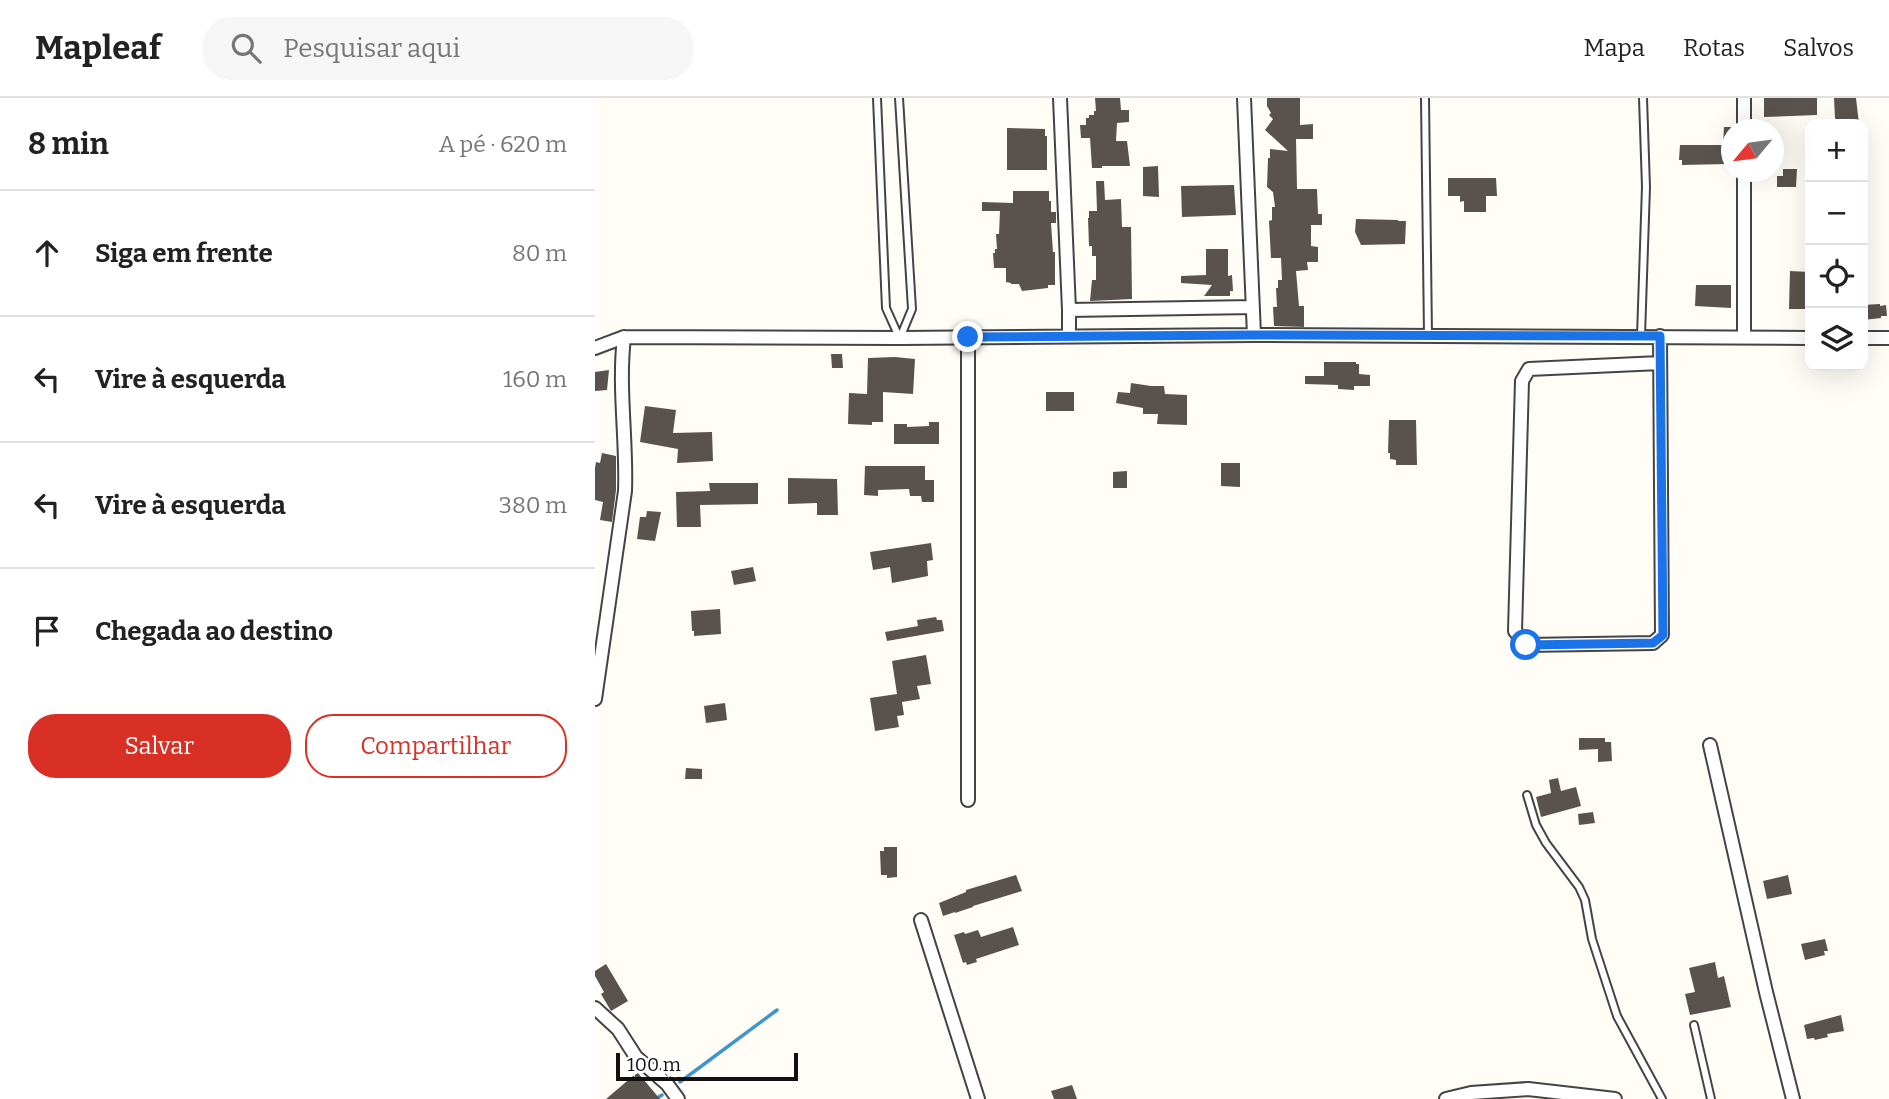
<!DOCTYPE html>
<html lang="pt">
<head>
<meta charset="utf-8">
<style>
	body { margin:0; font-family:Bitter,serif; background:#f6f6f6; color:#222 }
	.controls { position:absolute; right:21px; top:21px; display:grid; overflow:hidden; border-radius:14px; box-shadow:0 7px 28px #0002 }
	.controls button { width:63px; height:63px; display:grid; place-items:center; padding:0; border:0; border-bottom:2px solid #e0e0e0; background:#fff; color:#222; font:35px sans-serif }
	.compass { position:absolute; left:1126px; top:21px; width:63px; height:63px; border-radius:50%; background:#fff; box-shadow:0 7px 28px #0002; rotate:241deg }
	.scale { position:absolute; left:21px; bottom:18px; width:182px; box-sizing:border-box; padding-left:7px; border:4px solid #111; border-top:0; font-size:19px; line-height:24px; white-space:nowrap; color:#111; -webkit-text-stroke:5px #fff; paint-order:stroke }
	.stop { position:absolute; width:21px; height:21px; margin:-16px; border:5px solid #1a73e8; border-radius:50%; background:#fff }
	.stop.end { background:#1a73e8; border-color:#fff; box-shadow:0 2px 7px #0008 }
	.list { margin:0; padding:0; list-style:none }
	h2 { display:flex; justify-content:space-between; align-items:center; height:91px; margin:0; padding:0 28px; font-size:30px }
	h2 small { font-size:23px; font-weight:400; color:#767676 }
	.list li { display:grid; grid-template-columns:46px 1fr auto; gap:21px; align-items:center; box-sizing:border-box; height:126px; padding:0 28px; border-top:2px solid #e0e0e0 }
	.list b { display:block; font-size:26px; white-space:nowrap }
	.list em { font-size:23px; font-style:normal; color:#767676 }
	.actions { display:flex; gap:14px; padding:21px 28px }
	.actions a { flex:1; padding:16px 0; border:2px solid #d93025; border-radius:28px; text-align:center; font-size:24px; color:#d93025 }
	.actions .main { background:#d93025; color:#fff }
	.icon { flex:none; width:38px; height:38px; fill:none; stroke:currentColor; stroke-width:2; stroke-linecap:round; stroke-linejoin:round }
	.map { position:relative; flex:none; width:1294px; height:1001px; overflow:hidden }
	header { display:flex; align-items:center; gap:42px; box-sizing:border-box; height:98px; padding:0 35px; background:#fff; border-bottom:2px solid #e0e0e0 }
	header strong { font-size:33px }
	nav { display:flex; gap:38px; margin-inline-start:auto; font-size:24px }
	.search { width:490px; height:63px; background:#f6f6f6; display:flex; align-items:center; gap:18px; box-sizing:border-box; padding:0 24px; border-radius:28px; color:#767676; font-size:26px }
	main { display:flex }
	aside { flex:1; background:#fff }
	.map>svg:first-child { display:block }
	.lines { fill:none; stroke-linecap:round; stroke-linejoin:round }
	.stream { stroke:#3f96cf; stroke-width:3.5 }
	.building { fill:#5a524d }
	.lane-casing { stroke:#444; stroke-width:10 }
	.street-casing { stroke:#444; stroke-width:16 }
	.lane { stroke:#fff; stroke-width:6 }
	.street { stroke:#fff; stroke-width:12 }
	.route { stroke:#1a73e8; stroke-width:9 }
</style>
</head>
<body>
<header>
<strong>Mapleaf</strong>
<div class="search"><svg class="icon" aria-label="search" viewBox="0 0 24 24"><circle cx="10" cy="10" r="6"/><path d="M15 15l6 6"/></svg>Pesquisar aqui</div>
<nav><a>Mapa</a><a>Rotas</a><a>Salvos</a></nav>
</header>
<main>
<aside>
<h2>8 min<small>A pé · 620 m</small></h2>
<ul class="list">
<li><svg class="icon" aria-label="ahead" viewBox="0 0 24 24"><path d="M12 20V5M6 11l6-6 6 6"/></svg><div><b>Siga em frente</b></div><em>80 m</em></li>
<li><svg class="icon" aria-label="left" viewBox="0 0 24 24"><path d="M17 20v-9H6M10 6l-5 5 5 5"/></svg><div><b>Vire à esquerda</b></div><em>160 m</em></li>
<li><svg class="icon" aria-label="left" viewBox="0 0 24 24"><path d="M17 20v-9H6M10 6l-5 5 5 5"/></svg><div><b>Vire à esquerda</b></div><em>380 m</em></li>
<li><svg class="icon" aria-label="arrive" viewBox="0 0 24 24"><path d="M6 21V4h12l-3 4 3 4H6"/></svg><div><b>Chegada ao destino</b></div></li>
</ul>
<div class="actions"><a class="main">Salvar</a><a>Compartilhar</a></div>
</aside>
<div class="map">
<svg width="1294" height="1001" viewBox="0 0 1294 1001">
	<rect width="100%" height="100%" fill="#fffdf5"/>
	<g class="lines">
		<path class="stream" d="M85,984L182,912
			M61,1001L67,997"/>
	</g>
	<path class="building" d="M500,0H525L526,12H534V24L522,25L521,43H532L535,68H507V70H497L495,40H486L485,27H491V20H494V17H499V13H501Z
		M672,0H705V27L718,26V41H701L702,91H722L723,116H727V127H716V148L723,149V164H712L713,172L701,173L704,208H709V229L679,228L678,209H682L681,190H683V182H687L686,160H676L674,123L677,122V109H680L678,94L672,89L673,60H675V51L693,53L670,32L678,21L674,17L676,15L672,8Z
		M1169,0H1222V17L1169,19Z
		M1239,0H1261L1264,26H1247L1246,22L1242,23L1240,20Z
		M1129,29H1137V57H1132V66L1087,67V62H1084L1085,47H1128Z
		M412,30L450,31V38H452V72H412Z
		M563,68L564,99L548,98V69Z
		M1188,71H1202L1201,89H1182V78H1188Z
		M853,80H901L902,98H891V114H869V103L865,104V98H853Z
		M501,83H509L510,102L526,101L527,129H536L537,201L495,203L497,182H501V158H497V148H494L493,120H494V113H502Z
		M639,87L641,117L587,119L586,88Z
		M418,93H454V103H456V114H461V125H456L458,154H460V187H453V190L427,193L424,186H416V185L411,184V170H399L398,155H400V151H402L401,136H404L405,113H387V104L418,105Z
		M761,121L803,122V123H811L810,146L766,147L760,134Z
		M611,151H633V178L637,177L638,193H635V198H609L617,187L586,185V178L611,177Z
		M1195,173L1215,174V211H1194Z
		M1101,187H1136V210L1100,208Z
		M1285,206V208L1291,207L1292,218H1286V220L1268,222V207Z
		M236,256H247L248,270H237Z
		M300,259L320,261L318,296L288,294V324H277V327L253,326L254,295L272,296L273,260Z
		M729,264H761V266H764V276L775,277V288H759V292L743,291V287L710,286V278H729Z
		M14,272L12,292L0,293V274Z
		M536,285L556,288H569L570,296L592,297V327L562,326L563,316H548V310L521,305L523,294L535,295Z
		M451,294H479V313H451Z
		M50,308L81,312L78,335L117,334L118,363L82,365L83,351L45,344Z
		M794,322H821L822,367H801V362L795,361V355H793Z
		M334,324H344V346H299V326H312V329L334,328Z
		M7,355L21,358V392L17,424L5,422L8,404L0,402V370L1,364L5,365Z
		M626,365H645V389L626,388Z
		M270,368H330V382H339V404H327L326,398H315L314,391L283,392V398L269,397Z
		M532,373V390H518V374Z
		M193,380L242,381L243,417H222V405L193,406Z
		M114,385H163V406L105,407L106,429H82L81,394L115,393Z
		M52,413L66,414L60,443L42,441L45,419H51Z
		M336,445L338,462L332,463L333,478L297,485L295,469L278,472L275,454Z
		M158,469L161,483L139,487L136,473Z
		M125,511L126,536L99,538V533H97L96,513Z
		M341,519L342,522H347L349,533L292,543L290,534L323,528L322,522Z
		M331,557L336,586L322,588L325,601L307,604L309,617L302,618L304,629L280,633L275,600L302,596L297,563Z
		M130,605L132,622L111,625L109,608Z
		M984,640H1010V644H1016L1017,663L1003,664V651L984,652Z
		M91,670L107,671V681H90Z
		M963,680L966,693L981,689L986,708L946,719L941,699L956,695L954,682Z
		M998,714L1000,725L984,727L983,716Z
		M289,749H302V779L292,780V777H286L285,753H289Z
		M421,777L427,793L378,808V809L360,815V814L348,818L344,805L371,794V792Z
		M1193,777L1197,796L1172,801L1168,783Z
		M418,829L424,847L381,861L382,864L372,867L371,864L368,865L359,837L369,834L370,836L383,832L386,839Z
		M1230,841L1233,853H1229L1230,857L1210,862L1206,846Z
		M1120,864L1123,880L1129,878L1136,909L1095,917L1090,896L1100,894L1094,870Z
		M11,866L33,903L16,913L6,896L9,894L0,878V873Z
		M1246,917L1249,933L1232,936L1233,939L1224,941L1220,942L1219,940L1212,941L1209,927Z
		M43,975L65,1001H11L38,978Z
		M477,987L482,1001H459L456,993Z"/>
	<g class="lines">
		<g class="lane-casing">
			<path id="lane" d="M282,0L291,210L304,239
				M304,0L317,211L305,240
				M830,0L833,237
				M1046,238L1051,89L1048,0
				M932,697L941,727L951,745L984,789L990,802L997,841L1022,918L1067,1001
				M1099,927L1116,1001"/>
		</g>
		<g class="street-casing">
			<path id="street" d="M465,0L474,212L658,209
				M649,0L659,237
				M1149,32V0
				M474,212V238
				M1149,239V74
				M1268,240H1294
				M0,250L29,239L305,240L659,237L1215,240
				M1065,265L934,271L927,283L920,533L931,547L1058,545L1067,537L1065,238
				M0,601L30,393C32,342 23,291 29,239
				M1115,647L1171,894L1198,1001
				M373,702V239
				M326,822L383,1001
				M0,910L23,931L41,959L72,986L83,1001
				M851,1001L876,995L933,991L1020,1001"/>
		</g>
		<use href="#lane" class="lane"/>
		<use href="#street" class="street"/>
	</g>
	<g class="lines">
		<path class="route" d="M373,239L659,237L1065,238L1068,537L1058,545L931,547"/>
	</g>
</svg>
<div class="controls">
<button>+</button>
<button>−</button>
<button><svg class="icon" aria-label="locate" viewBox="0 0 24 24"><circle cx="12" cy="12" r="6"/><path d="M12 2v4M12 18v4M2 12h4M18 12h4"/></svg></button>
<button><svg class="icon" aria-label="layers" viewBox="0 0 24 24"><path d="M12 4l9 5-9 5-9-5zM3 14l9 5 9-5"/></svg></button>
</div>
<svg class="compass" viewBox="-18 -18 36 36"><path d="M0-13l5 13h-10z" fill="#e53935"/><path d="M0 13l5-13h-10z" fill="#767676"/></svg>
<div class="scale">100 m</div>
<div class="stop" style="left:931px;top:547px"></div>
<div class="stop end" style="left:373px;top:239px"></div>
</div>
</main>
</body>
</html>
